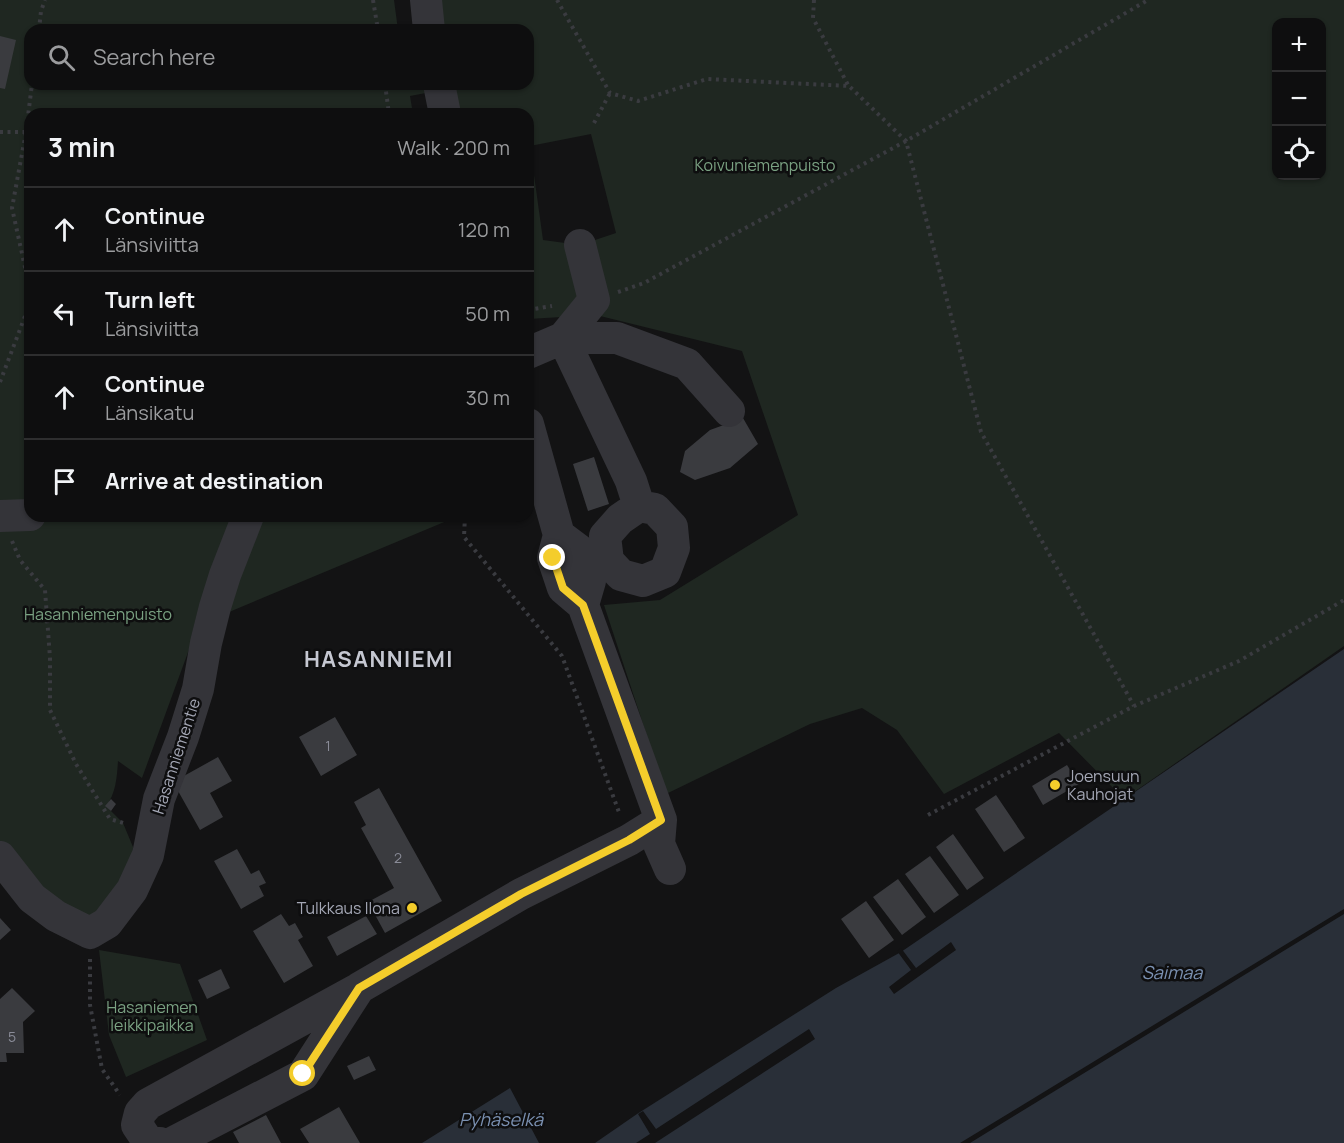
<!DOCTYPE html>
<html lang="en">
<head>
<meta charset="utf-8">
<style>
	body { margin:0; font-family:Manrope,sans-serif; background:#1c1c1d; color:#f1f3f6 }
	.controls { position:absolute; right:18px; top:18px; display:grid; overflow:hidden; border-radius:12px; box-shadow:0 2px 4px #0004 }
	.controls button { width:54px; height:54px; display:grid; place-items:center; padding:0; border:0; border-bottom:2px solid #2e2e2f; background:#0e0e0f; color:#f1f3f6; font:30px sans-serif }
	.stop { position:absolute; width:18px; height:18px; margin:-14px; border:4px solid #f4cd2b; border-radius:50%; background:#fff }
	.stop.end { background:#f4cd2b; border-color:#fff; box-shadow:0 2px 6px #0008 }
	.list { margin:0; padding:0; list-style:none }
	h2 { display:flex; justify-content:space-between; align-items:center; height:78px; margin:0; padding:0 24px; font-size:26px }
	h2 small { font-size:20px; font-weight:400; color:#9b9c9e }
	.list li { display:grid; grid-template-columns:39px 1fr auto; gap:18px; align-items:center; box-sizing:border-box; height:84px; padding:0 24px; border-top:2px solid #2e2e2f }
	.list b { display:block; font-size:22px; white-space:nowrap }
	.list p { margin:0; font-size:20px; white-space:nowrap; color:#9b9c9e }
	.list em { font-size:20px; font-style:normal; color:#9b9c9e }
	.icon { flex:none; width:33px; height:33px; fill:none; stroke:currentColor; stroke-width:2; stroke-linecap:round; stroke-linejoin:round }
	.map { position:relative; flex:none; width:1344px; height:1143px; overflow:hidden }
	.search { position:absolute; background:#0e0e0f; box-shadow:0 2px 4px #0004; left:24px; top:24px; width:510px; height:66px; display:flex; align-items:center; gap:15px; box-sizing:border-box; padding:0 21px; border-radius:18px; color:#9b9c9e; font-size:22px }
	.panel { position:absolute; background:#0e0e0f; box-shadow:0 2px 4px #0004; left:24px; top:108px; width:510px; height:414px; border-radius:18px }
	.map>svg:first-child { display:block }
	.green { fill:#1f2721; fill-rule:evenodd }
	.water { fill:#292f38 }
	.pier { fill:#131314 }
	.building { fill:#3a3b3f }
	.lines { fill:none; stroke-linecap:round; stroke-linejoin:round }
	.path { stroke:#3a3b40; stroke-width:4; stroke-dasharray:3 4.5; stroke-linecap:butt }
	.minor { stroke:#343439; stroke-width:32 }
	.route { stroke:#f4cd2b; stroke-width:8 }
	.poi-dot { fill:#f4cd2b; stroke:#0e0e0f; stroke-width:2 }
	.labels { text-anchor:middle; stroke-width:5; stroke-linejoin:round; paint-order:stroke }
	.number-label { font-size:14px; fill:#8a8c98 }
	.park-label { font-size:16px; fill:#7aa182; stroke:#0e0e0f }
	.street-label { font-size:16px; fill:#a4a7b5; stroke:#0e0e0f }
	.poi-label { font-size:16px; fill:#a4a7b5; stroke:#0e0e0f; text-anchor:start }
	.water-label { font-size:18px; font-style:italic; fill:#7a90b1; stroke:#0e0e0f }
	.district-label { font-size:22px; font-weight:bold; letter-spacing:1.5px; fill:#c5c7d1; stroke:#0e0e0f }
</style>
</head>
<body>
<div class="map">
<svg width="1344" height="1143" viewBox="0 0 1344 1143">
	<rect width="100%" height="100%" fill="#131314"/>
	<path class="green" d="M0,0H394L398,30H30V84H435L436,91L410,96L413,114H30V516H465L449,520L198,625L142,778L118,761C117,776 116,794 106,806L123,823L133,847L136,868L89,924L52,905L0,848Z
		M430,0H1344V646L1124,799L1059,733L944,794L897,730L862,708L810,724L666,794L604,605L660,600L798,515L742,351L596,315L528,319V114H450L444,84H528V30H433ZM1276,22H1322V176H1276ZM591,134L616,233L580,245L543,240L530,146Z
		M99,950L180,964L207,1040L126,1077L109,1035Z"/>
	<path class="water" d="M1344,649V1143H595L637,1114L836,988L901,952Z
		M510,1088L539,1143H422Z"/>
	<path class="pier" d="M1344,909V914L970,1143H960Z
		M951,942L956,950L894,994L889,987L911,970L897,951L901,948L916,968Z
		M809,1029L815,1039L655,1143H636L650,1134L638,1114L643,1111L656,1129Z"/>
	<path class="building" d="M0,36L16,40L5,89L0,88Z
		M743,418L758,444L730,468L695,480L680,472L685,451L710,430Z
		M594,457L609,504L588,511L573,464Z
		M335,717L357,755L321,776L299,737Z
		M218,757L232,781L210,793L223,817L200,830L173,782Z
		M1067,765L1079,784L1043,805L1032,786Z
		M379,788L442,901L385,933L368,902L394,888L361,828L366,825L354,802Z
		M996,795L1025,838L1004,852L975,809Z
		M111,799L116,804L111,811L105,806Z
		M953,834L984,878L967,890L936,847Z
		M237,849L251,874L259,870L266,883L259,886L264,896L241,909L214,861Z
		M930,856L959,895L934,913L905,874Z
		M898,879L926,917L902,935L873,897Z
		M866,901L894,940L869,958L841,919Z
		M281,914L289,926L295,923L303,937L298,940L313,966L284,983L253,931Z
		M366,916L377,934L337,956L327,937Z
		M0,918L11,930L0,940Z
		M221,969L230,988L207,999L198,980Z
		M12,988L35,1011L23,1022L24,1053H6L7,1062H0V999Z
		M369,1056L376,1070L354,1080L347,1066Z
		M339,1107L360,1143H309L300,1129Z
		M266,1115L281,1143H239L233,1132Z"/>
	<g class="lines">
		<path class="path" d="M373,0L378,30
			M557,0L610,93L638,101L707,79L849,86L906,141L981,432L1134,706
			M814,0L813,18L848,85
			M39,30L41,11L45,0
			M385,84L389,114
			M594,123L610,93
			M0,132H26
			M30,290L12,208L26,132L32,84
			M618,292L644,283L906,141L1148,0
			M528,310L552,306
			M0,382L30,303
			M465,516L464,537L562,656L620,815
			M12,541L20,560L45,590L50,658V710L76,764L110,819L127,824
			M928,815L1134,706L1239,661L1344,600
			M90,959V1005L102,1069L120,1095"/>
		<path class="minor" d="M426,0L429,30
			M439,84L445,114
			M563,338L631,481L639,506L620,519L605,536L608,561L621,575L643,581L665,572L674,548L672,527L655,509L639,506
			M563,338L594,300L580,245
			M528,353L563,338H617L687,364L729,411
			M528,424L559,535L553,558L563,588L583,605L661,820L659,844L670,869
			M0,516L30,515
			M559,535L579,550L590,581L583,605
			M0,857L32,898L56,916L90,933L107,923L132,890L148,855L159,799L183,737L198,689L206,643L215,607L225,575L248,516
			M160,1143H149L137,1125L140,1113L148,1104L356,990
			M172,1143L303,1075L359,988L521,894L629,840L661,820"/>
	</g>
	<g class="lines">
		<path class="route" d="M303,1074L359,988L521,894L629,840L661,820L583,605L563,588L553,558"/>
	</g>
	<g class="poi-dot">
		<circle cx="1055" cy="785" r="6"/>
		<circle cx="412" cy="908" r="6"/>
	</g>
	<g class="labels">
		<g class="number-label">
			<text x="328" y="751">1</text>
			<text x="398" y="863">2</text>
			<text x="12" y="1042">5</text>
		</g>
		<g class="park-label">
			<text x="765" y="171">Koivuniemenpuisto</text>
			<text x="98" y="620">Hasanniemenpuisto</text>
			<text x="152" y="1013">Hasaniemen<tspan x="152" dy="18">leikkipaikka</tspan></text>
		</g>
		<g class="street-label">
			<text transform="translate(176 756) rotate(-72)" y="6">Hasanniementie</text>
		</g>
		<g class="poi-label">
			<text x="1067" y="782">Joensuun<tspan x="1067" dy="18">Kauhojat</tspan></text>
			<text x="400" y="914" text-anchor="end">Tulkkaus Ilona</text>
		</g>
		<g class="water-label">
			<text x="1172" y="979">Saimaa</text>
			<text x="501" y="1126">Pyhäselkä</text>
		</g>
		<g class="district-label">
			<text x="379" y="667">HASANNIEMI</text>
		</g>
	</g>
</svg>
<div class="controls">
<button>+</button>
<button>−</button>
<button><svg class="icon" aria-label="locate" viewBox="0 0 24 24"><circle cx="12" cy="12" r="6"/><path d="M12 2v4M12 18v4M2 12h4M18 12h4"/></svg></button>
</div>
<div class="stop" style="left:303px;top:1074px"></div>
<div class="stop end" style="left:553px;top:558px"></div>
<div class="search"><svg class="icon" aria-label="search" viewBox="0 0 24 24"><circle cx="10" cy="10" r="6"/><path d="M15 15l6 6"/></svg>Search here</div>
<section class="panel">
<h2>3 min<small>Walk · 200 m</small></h2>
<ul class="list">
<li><svg class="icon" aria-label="ahead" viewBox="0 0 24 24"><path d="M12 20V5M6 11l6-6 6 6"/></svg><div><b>Continue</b><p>Länsiviitta</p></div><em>120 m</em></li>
<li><svg class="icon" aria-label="left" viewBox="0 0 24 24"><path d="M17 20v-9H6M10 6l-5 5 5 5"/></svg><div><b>Turn left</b><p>Länsiviitta</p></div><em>50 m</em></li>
<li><svg class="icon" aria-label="ahead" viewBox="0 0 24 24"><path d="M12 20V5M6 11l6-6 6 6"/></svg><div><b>Continue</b><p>Länsikatu</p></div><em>30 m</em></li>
<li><svg class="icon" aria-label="arrive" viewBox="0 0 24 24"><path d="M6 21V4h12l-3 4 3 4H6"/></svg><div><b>Arrive at destination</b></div></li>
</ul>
</section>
</div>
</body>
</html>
